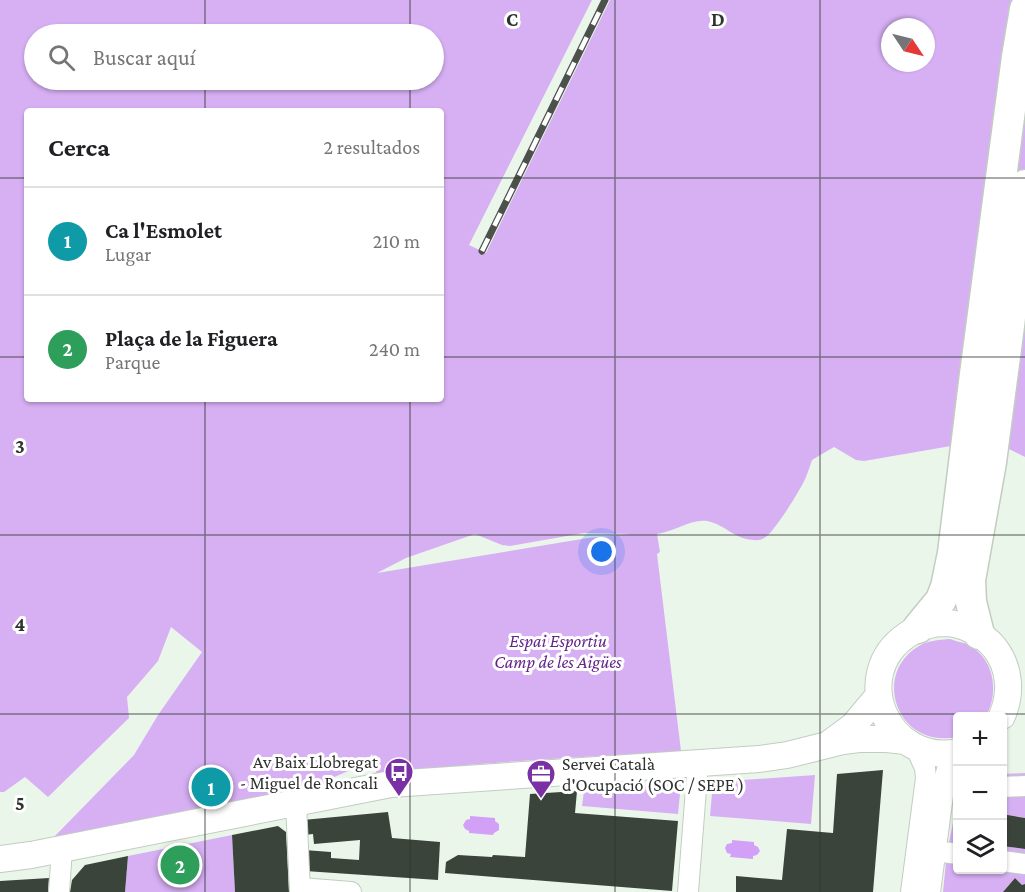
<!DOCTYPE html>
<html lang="es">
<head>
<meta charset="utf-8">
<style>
	body { margin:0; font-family:"Crimson Pro",serif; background:#f2f2f2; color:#202124 }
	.controls { position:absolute; right:18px; bottom:18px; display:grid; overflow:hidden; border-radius:6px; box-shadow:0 2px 4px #0004 }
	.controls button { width:54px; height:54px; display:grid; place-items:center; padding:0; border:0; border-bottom:2px solid #e0e0e0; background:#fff; color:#202124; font:30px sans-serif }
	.compass { position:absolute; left:881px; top:18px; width:54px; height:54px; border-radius:50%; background:#fff; box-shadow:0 2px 4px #0004; rotate:125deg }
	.you { position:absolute; left:602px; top:552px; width:21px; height:21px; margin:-15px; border:4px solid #fff; border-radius:50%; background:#1a73e8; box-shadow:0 0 0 9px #1a73e833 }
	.badge { display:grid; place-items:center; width:39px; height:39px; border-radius:50%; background:#7c3aed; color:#fff; font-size:20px; font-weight:700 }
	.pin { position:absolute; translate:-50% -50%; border:3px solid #fff; box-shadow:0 2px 6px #0006 }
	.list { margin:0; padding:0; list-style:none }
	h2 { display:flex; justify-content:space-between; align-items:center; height:78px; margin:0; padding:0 24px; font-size:26px }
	h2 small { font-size:20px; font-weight:400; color:#757577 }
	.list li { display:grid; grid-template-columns:39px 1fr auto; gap:18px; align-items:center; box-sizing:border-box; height:108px; padding:0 24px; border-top:2px solid #e0e0e0 }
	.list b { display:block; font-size:22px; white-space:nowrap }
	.list p { margin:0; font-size:20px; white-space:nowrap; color:#757577 }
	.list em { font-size:20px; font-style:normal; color:#757577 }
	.icon { flex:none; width:33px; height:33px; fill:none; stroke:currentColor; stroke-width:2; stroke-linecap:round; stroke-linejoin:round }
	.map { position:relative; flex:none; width:1025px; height:892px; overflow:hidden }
	.search { position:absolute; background:#fff; box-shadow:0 2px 4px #0004; left:24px; top:24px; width:420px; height:66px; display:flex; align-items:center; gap:15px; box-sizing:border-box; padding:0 21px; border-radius:33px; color:#757577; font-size:22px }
	.panel { position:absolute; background:#fff; box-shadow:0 2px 4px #0004; left:24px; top:108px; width:420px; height:294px; border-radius:6px }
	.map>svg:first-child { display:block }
	.green { fill:#d7b0f4; fill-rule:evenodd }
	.water { fill:#d2a0f6 }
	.building { fill:#3b443a }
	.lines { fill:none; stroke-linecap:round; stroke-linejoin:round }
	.minor-casing { stroke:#c2cdc1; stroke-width:22 }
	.major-casing { stroke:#c2cdc1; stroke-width:28 }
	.highway-casing { stroke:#c2cdc1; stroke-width:33 }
	.minor { stroke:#fff; stroke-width:20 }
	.major { stroke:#fff; stroke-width:26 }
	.highway { stroke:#fff; stroke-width:30 }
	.rail-casing { stroke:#4c514c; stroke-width:7 }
	.rail { stroke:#fff; stroke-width:4.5; stroke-dasharray:14; stroke-linecap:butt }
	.grid { fill:none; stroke:#2f332f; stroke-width:1.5; stroke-opacity:0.55 }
	.labels { text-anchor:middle; stroke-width:6; stroke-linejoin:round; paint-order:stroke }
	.park-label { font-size:18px; font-style:italic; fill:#632587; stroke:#fff }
	.poi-label { font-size:18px; fill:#2f332f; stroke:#fff; text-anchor:end }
	.grid-label { font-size:20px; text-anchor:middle; font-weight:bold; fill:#2f332f; stroke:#fff; stroke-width:6; stroke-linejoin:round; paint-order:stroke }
</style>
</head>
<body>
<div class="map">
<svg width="1025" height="892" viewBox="0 0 1025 892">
	<rect width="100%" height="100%" fill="#ebf6ea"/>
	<path class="green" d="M0,0H592L469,245L486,253L610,0H1025V457L1009,449L951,446L864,461L856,460L834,447L812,460C810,466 808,472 806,477C800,491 777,527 767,536C763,539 759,541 754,540C736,540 724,524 707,521C690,519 674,532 657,534L660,552L657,554L681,751C580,758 477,761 377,775L372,754L368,759L353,769L318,784L183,818L53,838L134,755L158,715L202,652L171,627L158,661L127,697L129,718L48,797L25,777L4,792H0ZM890,27H926V63H890ZM34,34H434V80H34ZM27,111H441V399H27ZM584,533L630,534L588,538L377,573L406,558L475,534L502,545L510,546Z
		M950,639C955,641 960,642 964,643C994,655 1000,691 986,716H958L957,737C897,749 871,674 919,646C929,640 939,640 950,639Z
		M1025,773V818L1003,814L1002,774Z
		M815,775L811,824L710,816L713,782Z
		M681,783L678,814L582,806L584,791Z
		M957,803L958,870H1002L1003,846L1025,849V884L1022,885L1015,878L1003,892H943L947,852Z
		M232,835L235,892H125L128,856Z"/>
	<path class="water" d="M470,816L495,818V821L499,824V830L494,833L493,835L469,833V831L465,829L463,825L466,820L470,819Z
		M732,840L754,842V845L758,847L760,851L757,855L753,856V859L730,857L731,854L727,853L725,848L727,844L732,843Z"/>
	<path class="building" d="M883,770L873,892H736V876L782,880L787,829L833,833L837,774Z
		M211,773L213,779L217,778L221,791L205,797L200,783L205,781L203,776Z
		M577,791L575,813L678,821L672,891L445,873L446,862L458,855L492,857L493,855L525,857L530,794Z
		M388,812L392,838L440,842L438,880L305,871L304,850L331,852V858L359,860L360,840L314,844L313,834L304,835L303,820Z
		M1002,814L1025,818V849L1002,846Z
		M278,826L286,832L289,892H235L232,835Z
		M128,856L125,892H70L72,880L85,865Z
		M49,878L48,892H0V881Z
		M1015,878L1022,885L1025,884V892H1003Z"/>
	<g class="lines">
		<g class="minor-casing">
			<path id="minor" d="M1002,787L1025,786
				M296,803L300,892
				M936,851L958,854
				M1002,861L1025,864
				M300,888L351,892
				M59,892L62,849
				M688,892L698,763
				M911,892L926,778L925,768L916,748
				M930,892L946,773L949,764L958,755"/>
		</g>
		<g class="major-casing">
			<path id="major" d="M830,743L853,726L879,695
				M958,752C888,766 848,675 907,635C918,627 932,623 946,623C964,624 982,633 994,647C1010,667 1012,693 1002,716
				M0,859L31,855L391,784L759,759L787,755L843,741L859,739H887L905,741"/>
		</g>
		<g class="highway-casing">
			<path id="highway" d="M918,628L941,600L946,587L953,553L975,374L1017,57L1025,9
				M979,634L971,602L970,580L991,462L1009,326L1025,185"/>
		</g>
		<use href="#minor" class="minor"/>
		<use href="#major" class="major"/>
		<use href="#highway" class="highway"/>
		<g class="rail-casing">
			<path id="rail" d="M482,251L605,0"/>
		</g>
		<use href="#rail" class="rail"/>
	</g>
	<path class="grid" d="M205,0V34M410,0V34M615,0V892M820,0V892M205,80V111M410,80V111M0,178H27M441,178H1025M0,357H27M441,357H1025M205,399V892M410,399V892M0,535H1025M0,714H1025"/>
	<defs>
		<g id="bus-pin" transform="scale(1.5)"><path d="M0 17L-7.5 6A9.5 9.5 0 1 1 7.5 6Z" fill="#7931a4" stroke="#fff"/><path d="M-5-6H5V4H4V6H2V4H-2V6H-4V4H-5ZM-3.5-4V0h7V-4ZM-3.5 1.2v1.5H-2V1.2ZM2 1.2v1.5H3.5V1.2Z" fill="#fff"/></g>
		<g id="office-pin" transform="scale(1.5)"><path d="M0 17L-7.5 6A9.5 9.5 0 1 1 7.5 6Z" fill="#7931a4" stroke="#fff"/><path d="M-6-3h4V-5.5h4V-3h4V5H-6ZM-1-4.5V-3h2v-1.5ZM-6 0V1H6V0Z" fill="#fff"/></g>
	</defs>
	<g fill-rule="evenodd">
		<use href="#bus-pin" x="399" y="772"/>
		<use href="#office-pin" x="541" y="774"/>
	</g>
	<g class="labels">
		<g class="park-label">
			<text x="558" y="647">Espai Esportiu<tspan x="558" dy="21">Camp de les Aigües</tspan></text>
		</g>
		<g class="poi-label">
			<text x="378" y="768">Av Baix Llobregat<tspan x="378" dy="21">- Miguel de Roncali</tspan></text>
			<text x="562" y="770" text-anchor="start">Servei Català<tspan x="562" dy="21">d'Ocupació (SOC / SEPE )</tspan></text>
		</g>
	</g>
	<g class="grid-label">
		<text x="512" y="26">C</text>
		<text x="718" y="26">D</text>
		<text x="20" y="453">3</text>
		<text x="20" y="631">4</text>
		<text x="20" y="810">5</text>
	</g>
</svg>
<div class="controls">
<button>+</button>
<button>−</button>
<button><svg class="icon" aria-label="layers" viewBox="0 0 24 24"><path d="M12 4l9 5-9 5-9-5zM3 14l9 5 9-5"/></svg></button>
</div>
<svg class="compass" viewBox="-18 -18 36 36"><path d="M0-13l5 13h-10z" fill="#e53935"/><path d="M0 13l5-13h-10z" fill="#757577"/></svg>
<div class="you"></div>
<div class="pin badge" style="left:211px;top:787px;background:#0f9aa8">1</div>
<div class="pin badge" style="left:180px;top:865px;background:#2e9e5b">2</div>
<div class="search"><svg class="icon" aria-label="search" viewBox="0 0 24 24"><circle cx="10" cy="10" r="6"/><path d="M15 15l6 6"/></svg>Buscar aquí</div>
<section class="panel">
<h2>Cerca<small>2 resultados</small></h2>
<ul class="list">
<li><span class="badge" style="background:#0f9aa8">1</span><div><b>Ca l'Esmolet</b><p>Lugar</p></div><em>210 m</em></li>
<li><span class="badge" style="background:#2e9e5b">2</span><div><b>Plaça de la Figuera</b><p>Parque</p></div><em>240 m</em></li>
</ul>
</section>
</div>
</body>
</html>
